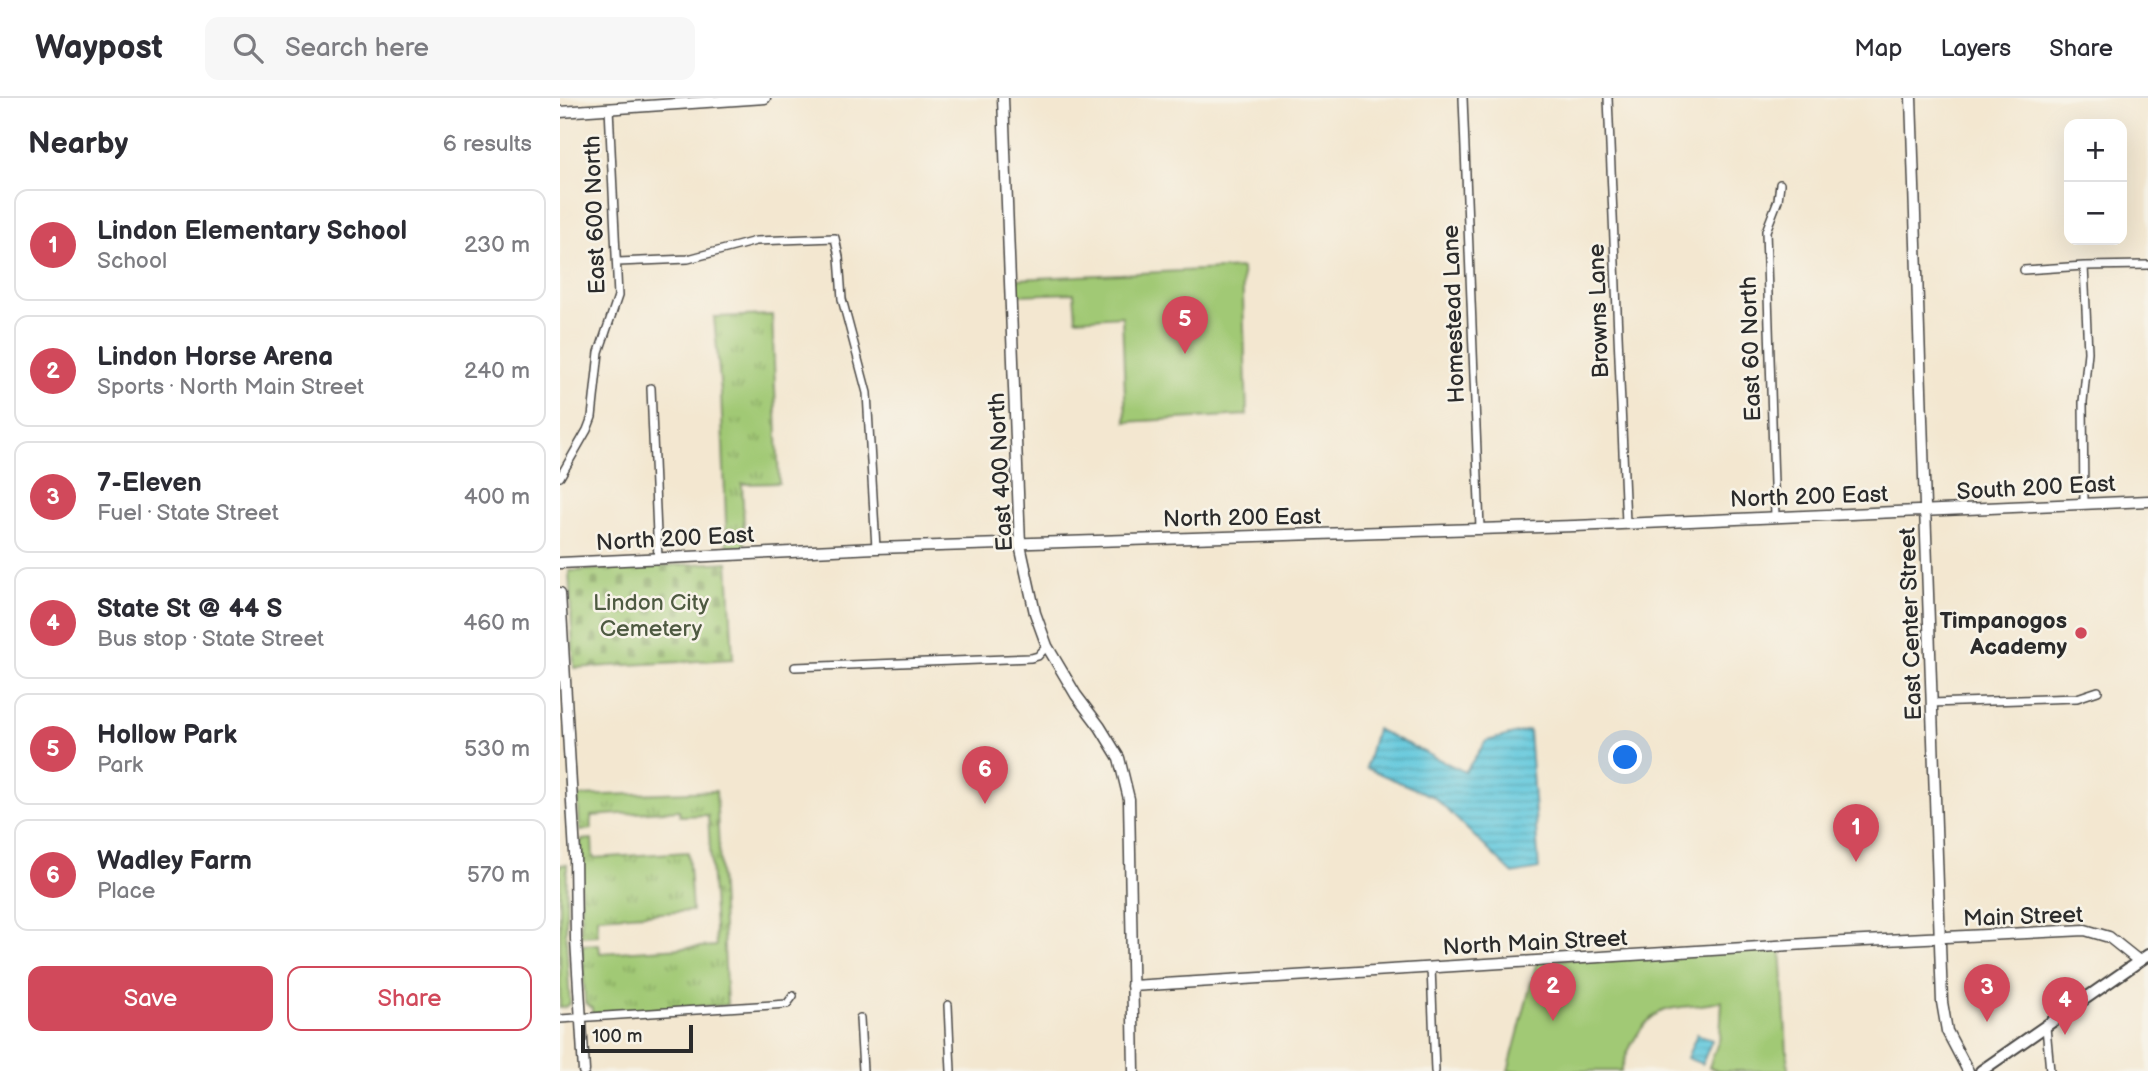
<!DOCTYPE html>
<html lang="en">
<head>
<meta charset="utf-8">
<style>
	body { margin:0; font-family:"Balsamiq Sans",sans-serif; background:#f7f7f7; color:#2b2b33 }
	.controls { position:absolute; right:21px; top:21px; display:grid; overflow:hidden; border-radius:14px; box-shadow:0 7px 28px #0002 }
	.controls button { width:63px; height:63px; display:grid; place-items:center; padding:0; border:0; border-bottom:2px solid #e1e1e2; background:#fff; color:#2b2b33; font:35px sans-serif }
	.scale { position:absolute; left:21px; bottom:18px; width:112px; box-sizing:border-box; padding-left:7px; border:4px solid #2b2b2b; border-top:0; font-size:19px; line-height:24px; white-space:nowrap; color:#2b2b2b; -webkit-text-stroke:5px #f7f3e8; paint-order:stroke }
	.you { position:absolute; left:1066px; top:660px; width:24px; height:24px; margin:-18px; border:5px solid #fff; border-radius:50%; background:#1a73e8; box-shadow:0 0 0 10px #1a73e833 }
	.badge { display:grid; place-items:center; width:46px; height:46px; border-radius:50%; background:#d1495b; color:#fff; font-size:23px; font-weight:700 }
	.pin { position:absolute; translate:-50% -58px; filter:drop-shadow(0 2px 4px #0008) }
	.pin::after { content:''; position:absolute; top:37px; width:24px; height:21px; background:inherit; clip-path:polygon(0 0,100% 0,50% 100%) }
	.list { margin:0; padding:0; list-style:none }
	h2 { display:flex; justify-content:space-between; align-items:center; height:91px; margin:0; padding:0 28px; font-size:30px }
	h2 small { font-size:23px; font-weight:400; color:#7c7c81 }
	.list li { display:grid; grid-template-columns:46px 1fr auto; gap:21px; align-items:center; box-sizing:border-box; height:112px; margin:0 14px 14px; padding:0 14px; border:2px solid #e1e1e2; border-radius:14px }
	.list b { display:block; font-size:26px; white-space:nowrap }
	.list p { margin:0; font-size:23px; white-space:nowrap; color:#7c7c81 }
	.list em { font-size:23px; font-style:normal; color:#7c7c81 }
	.actions { display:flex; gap:14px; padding:21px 28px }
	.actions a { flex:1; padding:16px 0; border:2px solid #d1495b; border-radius:14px; text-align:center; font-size:24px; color:#d1495b }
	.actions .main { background:#d1495b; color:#fff }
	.icon { flex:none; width:38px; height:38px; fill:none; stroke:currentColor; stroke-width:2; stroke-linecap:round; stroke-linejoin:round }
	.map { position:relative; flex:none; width:1588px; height:973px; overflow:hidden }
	header { display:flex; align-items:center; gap:42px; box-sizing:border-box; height:98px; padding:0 35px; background:#fff; border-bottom:2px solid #e1e1e2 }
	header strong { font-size:33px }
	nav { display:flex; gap:38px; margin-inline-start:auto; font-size:24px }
	.search { width:490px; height:63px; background:#f7f7f7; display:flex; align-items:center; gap:18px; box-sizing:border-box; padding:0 24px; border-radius:14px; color:#7c7c81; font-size:26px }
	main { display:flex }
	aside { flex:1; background:#fff }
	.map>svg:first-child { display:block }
	.grass { fill:url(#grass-tufts); stroke:#667a50; stroke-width:2 }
	.cemetery { fill:url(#cemetery-stones); stroke:#667a50; stroke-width:2 }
	.park { fill:#a1c974; stroke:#667a50; stroke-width:2 }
	.water { fill:url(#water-rules); stroke:#467a84; stroke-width:2 }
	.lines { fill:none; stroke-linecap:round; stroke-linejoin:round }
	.street-casing { stroke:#494744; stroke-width:10 }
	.secondary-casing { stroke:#494744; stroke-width:13 }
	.primary-casing { stroke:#494744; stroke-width:14 }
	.street { stroke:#fff; stroke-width:7 }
	.secondary { stroke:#fff; stroke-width:10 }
	.primary { stroke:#fff; stroke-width:10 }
	.poi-dot { fill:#d1495b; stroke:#f7f3e8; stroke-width:2.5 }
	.labels { text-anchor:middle; stroke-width:5; stroke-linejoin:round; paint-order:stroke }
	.street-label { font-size:23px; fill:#2b2b2b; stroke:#f7f3e8 }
	.park-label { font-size:23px; fill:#4e5a41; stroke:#f7f3e8 }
	.poi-label { font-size:23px; font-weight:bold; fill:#2b2b2b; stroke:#f7f3e8; text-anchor:end }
</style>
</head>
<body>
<header>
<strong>Waypost</strong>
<div class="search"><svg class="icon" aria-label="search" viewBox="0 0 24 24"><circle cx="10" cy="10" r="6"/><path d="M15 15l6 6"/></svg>Search here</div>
<nav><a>Map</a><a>Layers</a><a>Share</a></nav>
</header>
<main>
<aside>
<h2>Nearby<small>6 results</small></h2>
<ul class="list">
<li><span class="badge">1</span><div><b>Lindon Elementary School</b><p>School</p></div><em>230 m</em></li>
<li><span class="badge">2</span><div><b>Lindon Horse Arena</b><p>Sports · North Main Street</p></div><em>240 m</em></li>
<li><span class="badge">3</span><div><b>7-Eleven</b><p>Fuel · State Street</p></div><em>400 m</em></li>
<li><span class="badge">4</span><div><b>State St @ 44 S</b><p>Bus stop · State Street</p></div><em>460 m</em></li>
<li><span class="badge">5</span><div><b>Hollow Park</b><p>Park</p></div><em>530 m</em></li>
<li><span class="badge">6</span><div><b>Wadley Farm</b><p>Place</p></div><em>570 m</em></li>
</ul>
<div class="actions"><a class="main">Save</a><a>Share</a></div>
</aside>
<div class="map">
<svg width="1588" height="973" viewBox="0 0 1588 973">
	<defs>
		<pattern id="grass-tufts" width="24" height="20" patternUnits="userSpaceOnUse" patternTransform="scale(1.75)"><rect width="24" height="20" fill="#a1c974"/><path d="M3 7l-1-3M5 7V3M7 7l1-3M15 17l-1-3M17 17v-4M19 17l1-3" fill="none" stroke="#83a35f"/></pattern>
		<pattern id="cemetery-stones" width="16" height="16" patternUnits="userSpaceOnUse" patternTransform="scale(1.75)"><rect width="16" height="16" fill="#a1c974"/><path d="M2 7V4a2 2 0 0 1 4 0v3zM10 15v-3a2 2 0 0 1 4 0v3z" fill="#83a35f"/></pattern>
		<pattern id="water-rules" width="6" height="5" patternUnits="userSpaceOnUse" patternTransform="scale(1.75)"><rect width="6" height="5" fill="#60c8dd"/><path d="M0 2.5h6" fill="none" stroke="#4fa3b3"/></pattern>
	</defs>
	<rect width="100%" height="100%" fill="#f7f3e8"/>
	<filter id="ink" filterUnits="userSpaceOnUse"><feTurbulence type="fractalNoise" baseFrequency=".0143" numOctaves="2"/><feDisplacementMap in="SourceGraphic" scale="14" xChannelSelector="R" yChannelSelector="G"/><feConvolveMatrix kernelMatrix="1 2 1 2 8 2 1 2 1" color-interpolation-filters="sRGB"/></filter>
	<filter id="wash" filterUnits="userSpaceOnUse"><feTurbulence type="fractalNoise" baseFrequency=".00686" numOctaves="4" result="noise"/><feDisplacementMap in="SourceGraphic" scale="28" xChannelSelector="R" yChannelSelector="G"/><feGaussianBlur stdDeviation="1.57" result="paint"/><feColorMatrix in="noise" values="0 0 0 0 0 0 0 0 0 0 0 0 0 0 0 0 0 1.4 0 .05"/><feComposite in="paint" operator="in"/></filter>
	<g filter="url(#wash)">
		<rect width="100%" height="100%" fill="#f3e7d0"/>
		<path class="grass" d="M212,217L219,385L182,386L185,449H167L161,295L154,219Z
			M156,693L167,907L32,916V910L25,905L22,847L39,846L40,855L156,848L148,717L120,718L119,712L31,718L32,731L20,733L18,698Z
			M32,741L33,760L128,754L132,813L37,819L38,837L21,838V742Z"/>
		<path class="cemetery" d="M168,464L173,561L14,570L9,473Z"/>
		<path class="park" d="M682,170L687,317L566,324L562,218L516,221L514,195L458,197L457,181Z
			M7,766L6,838L10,905L5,909L0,910V767Z
			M1221,848L1228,973H1157L1149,969L1160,939L1162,903C1143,909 1124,907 1106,912C1083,918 1067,952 1061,973H948L977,863Z"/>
		<path class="water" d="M816,631L905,674L926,643L969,632L979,771L953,776L874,699L806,670Z
			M1137,936L1152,942L1142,966L1127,960Z"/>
	</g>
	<g filter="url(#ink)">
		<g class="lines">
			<g class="street-casing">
				<path id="street" d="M903,0L920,430
					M1048,0L1066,425
					M58,164L128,161L196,143L275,140L279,159L282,201L307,295L316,450
					M1464,172L1524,168L1588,167
					M91,290L98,461
					M0,379L27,332L32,319L39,254L58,198L49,10
					M1524,405L1523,304L1528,254L1524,168
					M1215,418L1206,133L1218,102L1220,86
					M235,569L471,560L478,558L487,548
					M1371,605L1517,600L1538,593
					M871,869L875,973
					M388,907L391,973
					M300,920L303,973
					M0,921L227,906L233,898
					M1486,929L1490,973"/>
			</g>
			<g class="secondary-casing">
				<path id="secondary" d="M443,0L460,447L475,515L487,548L516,597L540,629L559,660L569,701L574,973
					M1351,0L1382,904L1387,933L1408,973
					M0,14L205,0
					M0,465L316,450L1015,428L1588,403
					M0,495L15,756L16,841L24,973
					M572,888L1264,845L1525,832L1549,839L1579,863"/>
			</g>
			<g class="primary-casing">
				<path id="primary" d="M1421,973L1588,857"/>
			</g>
			<use href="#street" class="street"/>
			<use href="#secondary" class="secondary"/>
			<use href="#primary" class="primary"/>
		</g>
	</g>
	<circle class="poi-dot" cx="1521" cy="535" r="7"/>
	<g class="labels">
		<g class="street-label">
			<text transform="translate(34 117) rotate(-92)" y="8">East 600 North</text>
			<text transform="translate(1038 213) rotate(-92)" y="8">Browns Lane</text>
			<text transform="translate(893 216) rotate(-92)" y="8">Homestead Lane</text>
			<text transform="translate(1190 251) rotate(-92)" y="8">East 60 North</text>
			<text transform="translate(440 374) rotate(-93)" y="8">East 400 North</text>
			<text transform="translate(1476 389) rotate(-3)" y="8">South 200 East</text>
			<text transform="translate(1249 398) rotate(-2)" y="8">North 200 East</text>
			<text transform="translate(682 419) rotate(-1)" y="8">North 200 East</text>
			<text transform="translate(115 440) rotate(-3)" y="8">North 200 East</text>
			<text transform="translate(1350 526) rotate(-92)" y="8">East Center Street</text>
			<text transform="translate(1463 818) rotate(-2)" y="8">Main Street</text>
			<text transform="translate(975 844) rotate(-3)" y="8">North Main Street</text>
		</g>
		<g class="park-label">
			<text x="91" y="512">Lindon City<tspan x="91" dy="26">Cemetery</tspan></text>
		</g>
		<g class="poi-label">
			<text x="1507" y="530">Timpanogos<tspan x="1507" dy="26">Academy</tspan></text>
		</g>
	</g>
</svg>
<div class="controls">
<button>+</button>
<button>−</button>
</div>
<div class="scale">100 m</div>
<div class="you"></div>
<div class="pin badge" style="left:1296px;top:764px">1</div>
<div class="pin badge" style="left:993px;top:923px">2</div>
<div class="pin badge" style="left:1427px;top:924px">3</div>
<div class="pin badge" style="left:1505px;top:937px">4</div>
<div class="pin badge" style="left:625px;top:256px">5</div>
<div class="pin badge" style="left:425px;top:706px">6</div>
</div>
</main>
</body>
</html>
